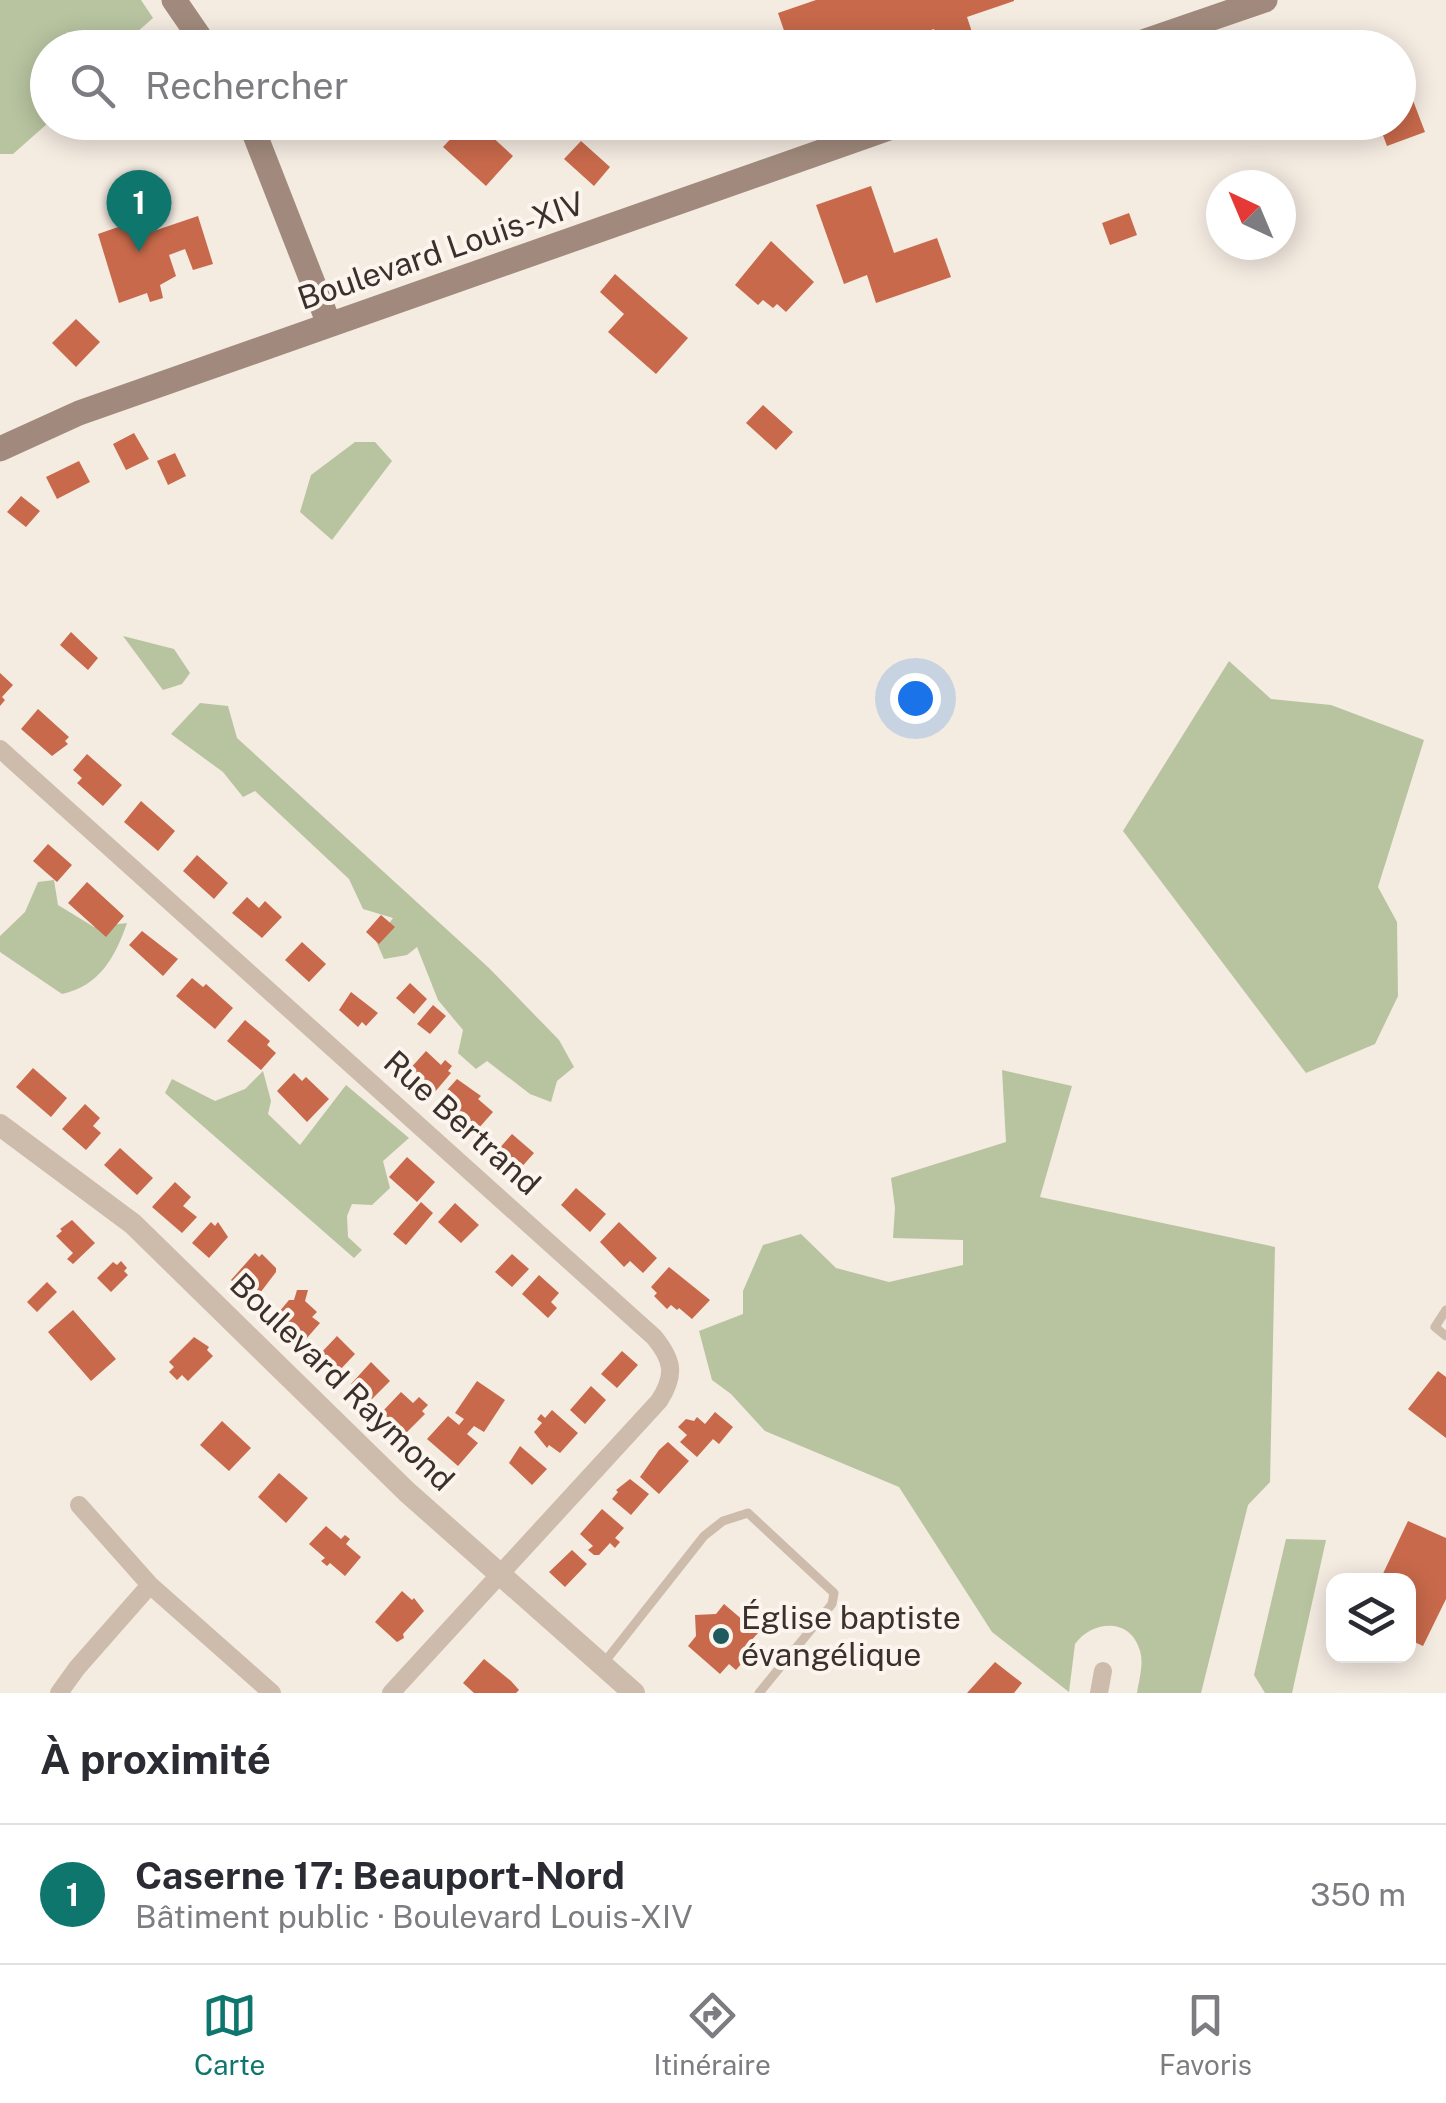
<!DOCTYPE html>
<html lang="fr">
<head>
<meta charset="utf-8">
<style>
	body { margin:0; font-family:"Public Sans",sans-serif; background:#f2f2f3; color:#2b2b33 }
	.controls { position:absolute; right:30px; bottom:30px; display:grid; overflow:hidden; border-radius:20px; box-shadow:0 5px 25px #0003 }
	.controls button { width:90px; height:90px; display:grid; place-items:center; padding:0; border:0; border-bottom:2px solid #e1e1e2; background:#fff; color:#2b2b33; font:50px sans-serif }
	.compass { position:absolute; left:1206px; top:170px; width:90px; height:90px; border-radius:50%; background:#fff; box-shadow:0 5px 25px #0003; rotate:316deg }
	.you { position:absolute; left:915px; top:698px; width:35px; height:35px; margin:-25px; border:8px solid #fff; border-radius:50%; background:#1a73e8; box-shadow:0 0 0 15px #1a73e833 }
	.badge { display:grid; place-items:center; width:65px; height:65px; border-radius:50%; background:#0f766e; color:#fff; font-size:32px; font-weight:700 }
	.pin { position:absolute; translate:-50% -82px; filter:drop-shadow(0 2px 5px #0008) }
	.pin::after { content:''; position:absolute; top:52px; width:35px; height:30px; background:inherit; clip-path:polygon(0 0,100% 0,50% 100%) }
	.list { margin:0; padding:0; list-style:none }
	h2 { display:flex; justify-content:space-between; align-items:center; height:130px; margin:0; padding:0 40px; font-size:42px }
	h2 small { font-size:32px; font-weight:400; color:#7c7c81 }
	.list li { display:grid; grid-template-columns:65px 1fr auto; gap:30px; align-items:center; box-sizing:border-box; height:140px; padding:0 40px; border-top:2px solid #e1e1e2 }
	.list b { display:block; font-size:38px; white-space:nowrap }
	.list p { margin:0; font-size:32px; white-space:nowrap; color:#7c7c81 }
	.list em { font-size:32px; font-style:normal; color:#7c7c81 }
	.icon { flex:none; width:55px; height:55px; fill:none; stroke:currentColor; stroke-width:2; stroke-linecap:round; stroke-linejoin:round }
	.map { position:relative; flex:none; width:1446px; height:1693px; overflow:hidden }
	.search { position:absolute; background:#fff; box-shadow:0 5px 25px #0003; left:30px; right:30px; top:30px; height:110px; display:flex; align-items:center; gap:25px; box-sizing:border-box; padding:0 35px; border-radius:55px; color:#7c7c81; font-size:38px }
	.sheet { height:270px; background:#fff }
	nav { display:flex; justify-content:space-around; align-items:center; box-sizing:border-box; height:140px; border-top:2px solid #e1e1e2; background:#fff; font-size:28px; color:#7c7c81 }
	nav a { display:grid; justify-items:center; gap:5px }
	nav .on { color:#0f766e }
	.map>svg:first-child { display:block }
	.green { fill:#b8c4a0 }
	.building { fill:#c8694b }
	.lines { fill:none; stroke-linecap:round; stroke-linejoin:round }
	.service { stroke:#cdbbac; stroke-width:9 }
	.minor { stroke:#cdbbac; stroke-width:18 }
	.tertiary { stroke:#cdbbac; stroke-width:22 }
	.secondary { stroke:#a18a7d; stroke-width:25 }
	.poi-dot { fill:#1f5a5e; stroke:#fbf5ee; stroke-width:4 }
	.labels { text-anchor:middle; stroke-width:8; stroke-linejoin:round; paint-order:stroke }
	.street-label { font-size:32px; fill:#3b302b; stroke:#fbf5ee }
	.poi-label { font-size:32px; fill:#3b302b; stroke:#fbf5ee; text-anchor:start }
</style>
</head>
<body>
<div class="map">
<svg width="1446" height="1693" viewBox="0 0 1446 1693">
	<rect width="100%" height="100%" fill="#f4ebe1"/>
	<path class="green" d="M0,0H141L153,18L120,47L48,48V123L13,154H0Z
		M355,442H375L392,461L332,540L300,512L311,475Z
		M123,636L174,649L190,673L182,684L163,690Z
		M1229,661L1271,699L1331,705L1424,740L1378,887L1397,922L1398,996L1375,1044L1306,1073L1123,831Z
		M200,703L228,706L237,738L489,968L559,1040L574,1067L557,1081L551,1102L530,1094L487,1061L476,1069L458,1053L463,1030L438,1000L417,947L407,955L384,959L376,941L393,918L363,909L349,879L255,791L243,797L223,772L171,734Z
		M54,880L58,905L94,927L127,923C115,958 99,986 62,994L0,952V936L25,912L38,882Z
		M1002,1070L1072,1086L1040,1197L1275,1247L1270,1482L1248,1505L1201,1693H1137C1139,1680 1144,1664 1140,1651C1131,1617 1092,1620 1075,1644L1069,1692L992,1632L899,1487L765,1431L731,1394L712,1380L699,1331L743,1314V1291L763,1245L801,1234L836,1268L889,1282L963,1265V1240L893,1238L895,1208L891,1178L1006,1142Z
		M263,1071L271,1101L268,1114L300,1145L346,1085L409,1138L383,1161L390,1188L372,1205L352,1204L347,1216L348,1237L362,1250L354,1258L165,1093L172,1079L215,1101L245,1089Z
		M1286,1539L1326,1540L1292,1693H1265L1254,1675Z"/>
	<path class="building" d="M816,0H1014V1L967,17L972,32L963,35L965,40L950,45L948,40L939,43L934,29L878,48H790L778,13Z
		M1398,61L1425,132L1387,146L1378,122H1398Z
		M466,122H476L513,156L486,186L443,147Z
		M581,141L610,167L594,186L564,159Z
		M871,186L894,253L937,238L951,277L876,303L867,275L844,284L816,205Z
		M129,197L142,235L198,216L213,264L193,270L185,249L169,255L176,276L160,285L163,298L150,302L147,293L119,303L98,234L124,225L117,202Z
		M1129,213L1137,235L1110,245L1102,223Z
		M771,241L814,282L786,312L777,304L773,308L763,300L758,305L735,285Z
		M615,274L688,338L656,374L608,332L624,314L600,292Z
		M76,319L100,342L76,367L52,343Z
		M763,405L793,432L776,450L746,423Z
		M134,433L149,459L126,470L113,444Z
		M175,453L186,476L168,485L157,461Z
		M79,461L90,482L57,499L46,477Z
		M21,496L40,511L26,527L7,512Z
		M71,632L98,658L88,670L60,645Z
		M0,673L13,685L2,697L5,700L0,706Z
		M38,709L69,737L65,741L68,744L52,756L21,729Z
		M87,754L122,785L103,806L77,783L82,778L73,770Z
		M141,801L175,831L158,851L124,822Z
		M48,844L72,865L57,882L33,861Z
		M197,855L228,883L214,899L183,871Z
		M87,882L124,916L106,937L68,903Z
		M247,897L259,908L265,901L282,917L262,938L232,913Z
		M381,915L395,927L379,944L366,932Z
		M142,931L178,959L163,976L129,945Z
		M302,942L326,964L309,982L285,960Z
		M192,978L203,987L206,984L233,1008L215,1029L176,996Z
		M410,983L427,999L414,1014L396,998Z
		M351,992L378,1013L366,1026L362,1022L358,1027L339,1010Z
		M433,1005L446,1016L430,1034L417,1024Z
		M245,1020L270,1041L267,1045L276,1053L261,1070L227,1041Z
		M426,1051L441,1065L445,1060L452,1066L448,1071L451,1073L434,1093L408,1071Z
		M33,1068L67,1098L51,1117L16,1087Z
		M294,1073L302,1081L306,1077L329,1099L307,1122L277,1091Z
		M457,1079L481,1096L478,1099L493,1112L478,1129L469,1120L466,1123L439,1099Z
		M85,1104L100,1118L93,1126L101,1133L86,1150L62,1129Z
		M512,1134L534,1153L519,1170L497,1151Z
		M120,1148L153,1178L137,1195L104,1165Z
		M407,1157L435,1182L417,1202L389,1177Z
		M175,1182L191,1197L183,1206L197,1217L182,1233L152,1207Z
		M576,1188L606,1214L590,1232L561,1205Z
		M421,1202L433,1213L406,1245L393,1234Z
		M455,1203L479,1225L461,1243L438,1222Z
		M72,1220L95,1243L73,1264L67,1259L73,1253L56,1236L62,1231L60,1229Z
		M211,1222L215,1226L218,1222L228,1237L209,1258L192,1243Z
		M619,1222L657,1258L643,1273L630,1261L624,1267L600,1242Z
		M255,1253L259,1257L262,1254L276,1268V1272L257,1297L255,1295L251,1299L231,1280Z
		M512,1254L529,1269L512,1287L495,1272Z
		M121,1261L127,1268L124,1271L128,1275L111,1292L97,1278L113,1262L117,1265Z
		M669,1267L710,1300L692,1319L679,1308L677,1310L671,1305L667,1309L654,1296L657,1293L651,1287Z
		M539,1275L559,1293L551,1302L557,1308L548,1318L522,1294Z
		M47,1282L57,1292L37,1312L27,1302Z
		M297,1290H308L305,1301L317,1312L312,1317L320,1323L300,1346L278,1327L285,1319L279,1312L289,1300H294Z
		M73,1310L116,1359L91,1381L48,1332Z
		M337,1336L355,1354L338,1372L320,1354Z
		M194,1337L209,1347L207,1350L213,1356L188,1381L182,1375L177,1380L169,1372L174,1367L169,1362Z
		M622,1351L638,1365L617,1388L601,1374Z
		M371,1362L390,1381L370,1401L351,1384Z
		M1438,1371L1446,1377V1438L1408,1409Z
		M477,1381L505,1400L484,1432L474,1426L467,1434L478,1443L458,1466L427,1439L448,1416L459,1425L464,1419L455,1413Z
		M591,1386L606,1400L585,1424L570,1410Z
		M401,1392L413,1403L419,1397L428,1405L422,1411L425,1414L405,1434L382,1412Z
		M552,1410L578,1433L560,1453L549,1445L547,1448L534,1432L542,1423L537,1419L541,1414L545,1418Z
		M715,1412L733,1427L719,1444L713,1439L697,1457L680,1442L687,1435L678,1427L686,1419L694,1421L697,1417L705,1424Z
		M222,1421L251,1448L229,1471L200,1445Z
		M668,1442L689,1461L659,1494L640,1477L659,1450Z
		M520,1446L547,1469L532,1485L509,1463Z
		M279,1473L308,1498L286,1523L258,1497Z
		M630,1479L649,1494L631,1515L612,1499L618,1492L616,1490Z
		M602,1509L624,1528L615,1538L620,1542L615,1548L610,1543L599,1555H594L588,1550L593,1546L580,1534Z
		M1408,1521L1446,1538V1599L1423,1646L1408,1639V1580H1380Z
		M326,1526L341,1539L345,1535L350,1539L346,1544L361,1557L345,1576L330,1563L327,1566L321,1561L325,1558L309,1544Z
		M572,1550L587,1564L565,1587L549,1572Z
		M402,1591L412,1600L414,1598L424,1611L403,1634L404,1638L397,1642L375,1622Z
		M724,1604L758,1633L748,1644L754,1649L736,1670L729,1664L720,1674L688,1646L696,1636L695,1615L716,1614Z
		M484,1659L511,1681L519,1690L516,1693H474L463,1683Z
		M995,1662L1022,1683L1014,1693H967Z"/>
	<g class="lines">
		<path class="service" d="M1446,1310L1435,1327L1446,1336
			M603,1664L704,1536L723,1521L748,1513L834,1593L832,1604L759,1693"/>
		<path class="minor" d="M0,749L654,1337C673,1360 676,1375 659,1401L391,1693
			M79,1505L150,1585L272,1693
			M59,1693L77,1668L150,1585
			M1099,1693L1103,1671"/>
		<path class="tertiary" d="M0,1125L133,1224L407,1492L634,1693"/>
		<path class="secondary" d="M174,0L207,48
			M1125,48L1265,0
			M250,122L329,324
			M0,449L79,413L906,122"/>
	</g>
	<circle class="poi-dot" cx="721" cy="1636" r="10"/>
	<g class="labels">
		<g class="street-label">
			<text transform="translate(441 251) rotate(-19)" y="11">Boulevard Louis-XIV</text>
			<text transform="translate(462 1123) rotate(42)" y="11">Rue Bertrand</text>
			<text transform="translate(342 1382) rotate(44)" y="11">Boulevard Raymond</text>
		</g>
		<g class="poi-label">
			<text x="741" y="1629">Église baptiste<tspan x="741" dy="37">évangélique</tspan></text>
		</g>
	</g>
</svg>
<div class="controls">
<button><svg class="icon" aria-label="layers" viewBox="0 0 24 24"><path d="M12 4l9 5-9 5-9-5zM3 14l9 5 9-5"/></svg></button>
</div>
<svg class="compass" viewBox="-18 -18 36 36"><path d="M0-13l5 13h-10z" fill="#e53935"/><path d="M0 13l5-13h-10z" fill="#7c7c81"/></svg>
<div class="you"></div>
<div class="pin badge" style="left:139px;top:252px">1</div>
<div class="search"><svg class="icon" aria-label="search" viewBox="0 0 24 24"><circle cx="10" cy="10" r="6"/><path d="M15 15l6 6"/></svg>Rechercher</div>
</div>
<section class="sheet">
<h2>À proximité<small></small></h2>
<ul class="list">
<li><span class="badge">1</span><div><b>Caserne 17: Beauport-Nord</b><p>Bâtiment public · Boulevard Louis-XIV</p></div><em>350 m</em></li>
</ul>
</section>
<nav>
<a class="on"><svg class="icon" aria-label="map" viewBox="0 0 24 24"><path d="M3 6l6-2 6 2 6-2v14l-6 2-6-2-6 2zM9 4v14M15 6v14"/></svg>Carte</a>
<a><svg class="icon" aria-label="directions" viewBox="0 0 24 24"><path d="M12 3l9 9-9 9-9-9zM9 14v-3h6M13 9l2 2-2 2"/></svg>Itinéraire</a>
<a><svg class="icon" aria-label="saved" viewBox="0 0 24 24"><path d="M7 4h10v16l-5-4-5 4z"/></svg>Favoris</a>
</nav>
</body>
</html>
